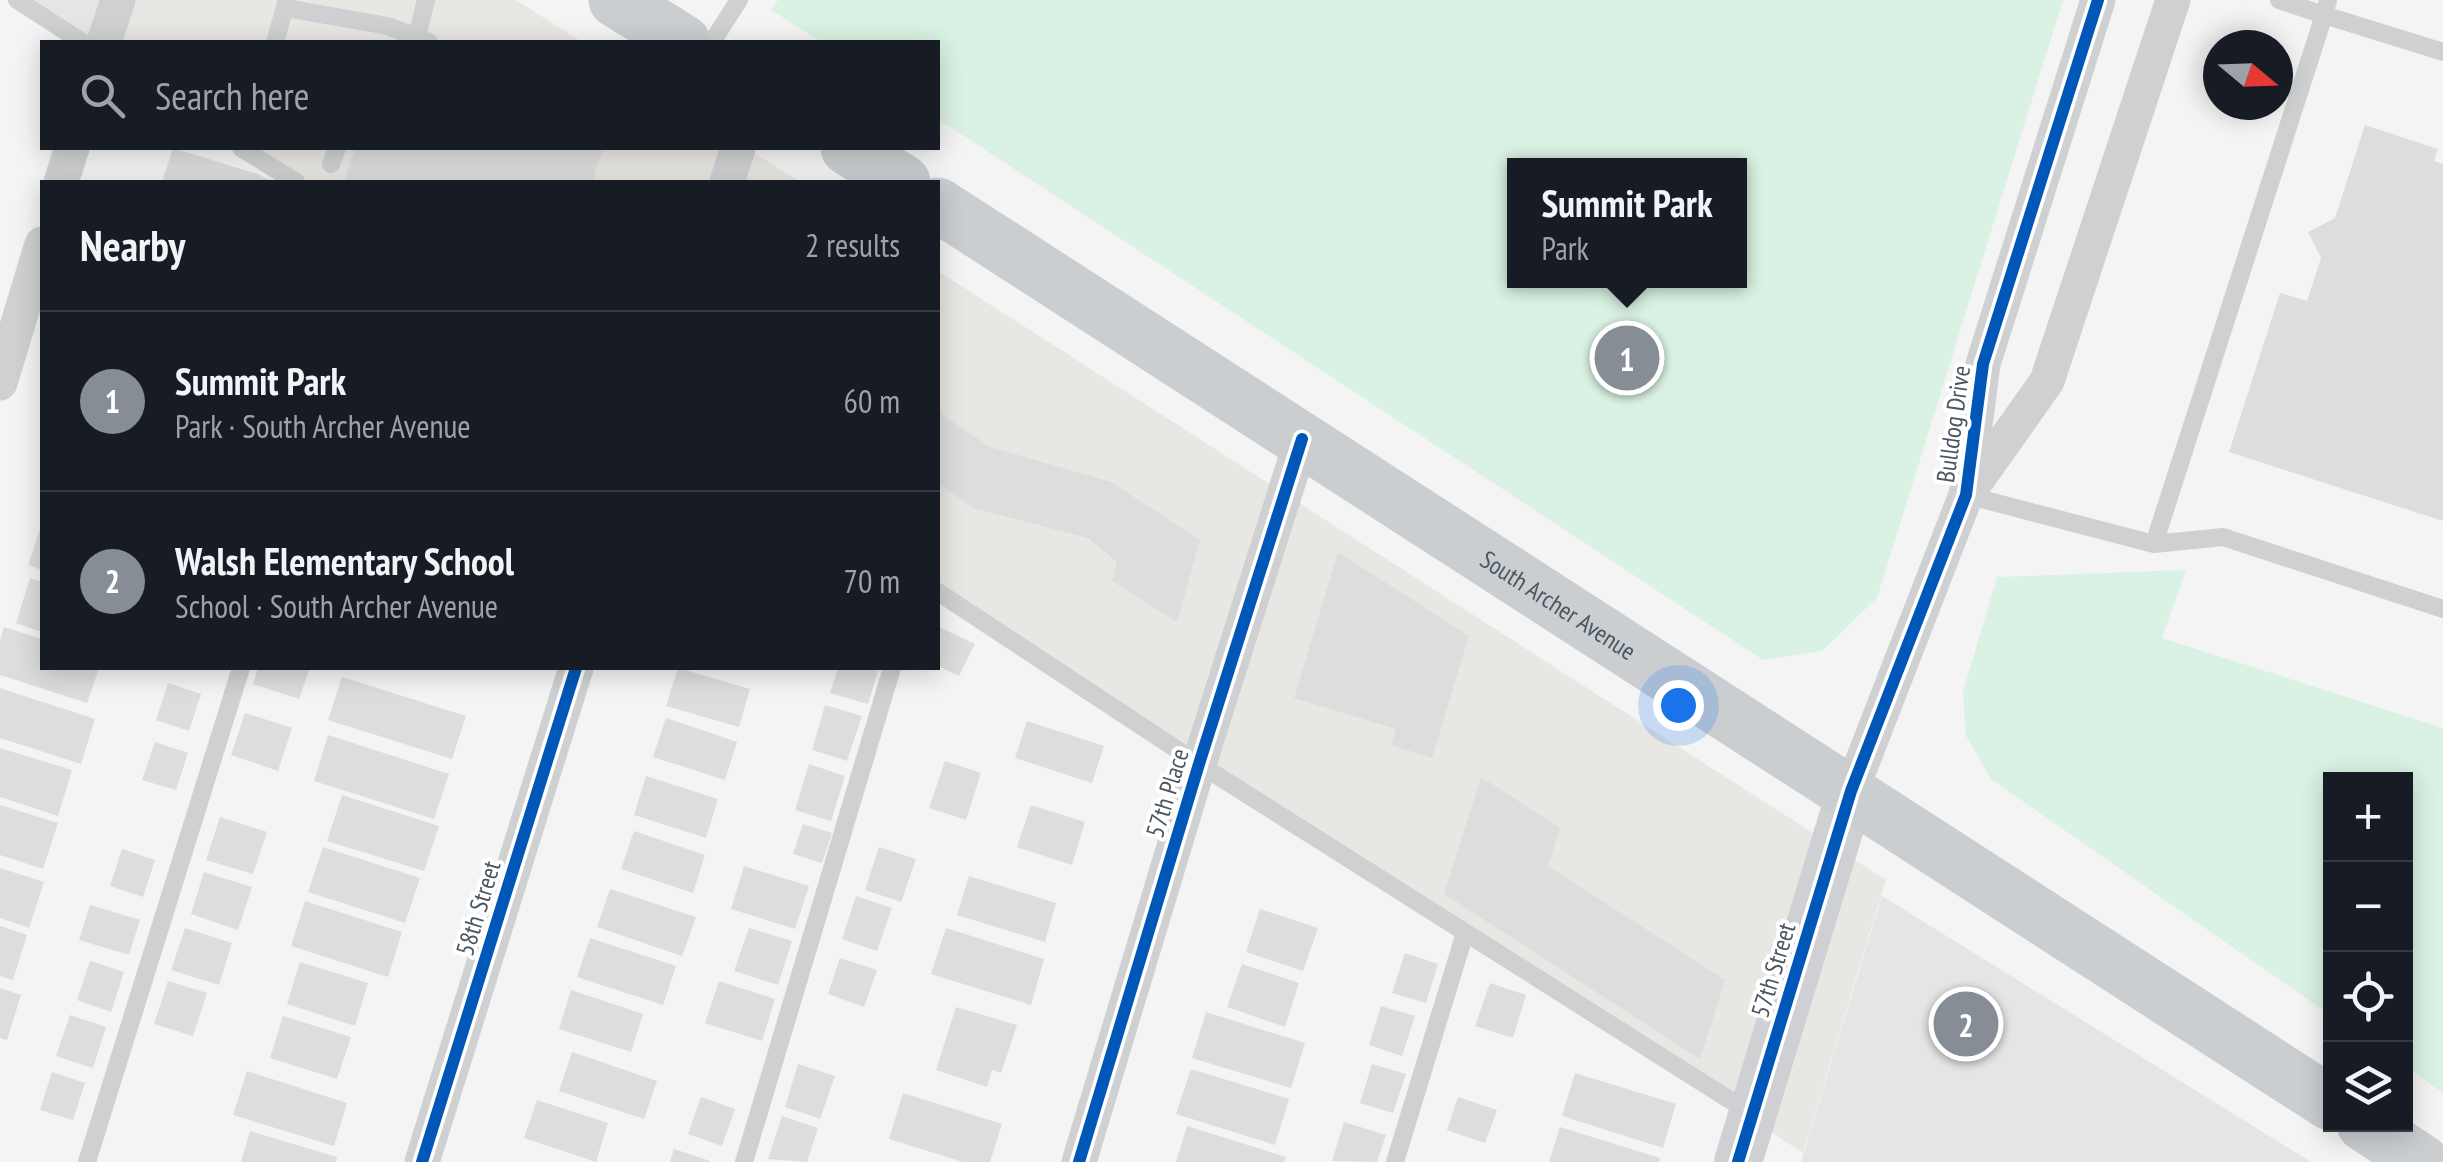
<!DOCTYPE html>
<html lang="en">
<head>
<meta charset="utf-8">
<style>
	body { margin:0; font-family:"PT Sans Narrow",sans-serif; background:#242831; color:#f1f3f6 }
	.controls { position:absolute; right:30px; bottom:30px; display:grid; overflow:hidden; border-radius:0px; box-shadow:0 5px 25px #0003 }
	.controls button { width:90px; height:90px; display:grid; place-items:center; padding:0; border:0; border-bottom:2px solid #363941; background:#171b24; color:#f1f3f6; font:50px sans-serif }
	.compass { position:absolute; left:2203px; top:30px; width:90px; height:90px; border-radius:50%; background:#171b24; box-shadow:0 5px 25px #0003; rotate:109deg }
	.you { position:absolute; left:1678px; top:705px; width:35px; height:35px; margin:-25px; border:8px solid #fff; border-radius:50%; background:#1a73e8; box-shadow:0 0 0 15px #1a73e833 }
	.badge { display:grid; place-items:center; width:65px; height:65px; border-radius:50%; background:#868d94; color:#fff; font-size:32px; font-weight:700 }
	.pin { position:absolute; translate:-50% -50%; border:5px solid #fff; box-shadow:0 2px 10px #0006 }
	.popup { position:absolute; left:1507px; top:158px; width:240px; height:130px; box-sizing:border-box; display:grid; place-content:center; border-radius:0px; background:#171b24; filter:drop-shadow(0 2px 8px #0005); font-size:32px; white-space:nowrap; color:#9ea1a6 }
	.popup b { font-size:38px; color:#f1f3f6 }
	.popup::after { content:''; position:absolute; left:50%; top:100%; margin-left:-20px; border:20px solid transparent; border-top-color:#171b24 }
	.list { margin:0; padding:0; list-style:none }
	h2 { display:flex; justify-content:space-between; align-items:center; height:130px; margin:0; padding:0 40px; font-size:42px }
	h2 small { font-size:32px; font-weight:400; color:#9ea1a6 }
	.list li { display:grid; grid-template-columns:65px 1fr auto; gap:30px; align-items:center; box-sizing:border-box; height:180px; padding:0 40px; border-top:2px solid #363941 }
	.list b { display:block; font-size:38px; white-space:nowrap }
	.list p { margin:0; font-size:32px; white-space:nowrap; color:#9ea1a6 }
	.list em { font-size:32px; font-style:normal; color:#9ea1a6 }
	.icon { flex:none; width:55px; height:55px; fill:none; stroke:currentColor; stroke-width:2; stroke-linecap:round; stroke-linejoin:round }
	.map { position:relative; flex:none; width:2443px; height:1162px; overflow:hidden }
	.search { position:absolute; background:#171b24; box-shadow:0 5px 25px #0003; left:40px; top:40px; width:900px; height:110px; display:flex; align-items:center; gap:25px; box-sizing:border-box; padding:0 35px; border-radius:0px; color:#9ea1a6; font-size:38px }
	.panel { position:absolute; background:#171b24; box-shadow:0 5px 25px #0003; left:40px; top:180px; width:900px; height:490px; border-radius:0px }
	.map>svg:first-child { display:block }
	.commercial { fill:#e8e7e3 }
	.education { fill:#e6e5e6 }
	.green { fill:#d9f2e3; fill-rule:evenodd }
	.building { fill:#ddddde }
	.lines { fill:none; stroke-linecap:round; stroke-linejoin:round }
	.lane { stroke:#ced0d2; stroke-width:18 }
	.street { stroke:#ced0d2; stroke-width:35 }
	.secondary { stroke:#ced0d4; stroke-width:48 }
	.primary { stroke:#caced1; stroke-width:55 }
	.cycleway-casing { stroke:#fff; stroke-width:19 }
	.cycleway { stroke:#0057b8; stroke-width:12 }
	.labels { text-anchor:middle; stroke-width:8; stroke-linejoin:round; paint-order:stroke }
	.street-label { font-size:25px; fill:#4a5661; stroke:#fff }
</style>
</head>
<body>
<div class="map">
<svg width="2443" height="1162" viewBox="0 0 2443 1162">
	<rect width="100%" height="100%" fill="#f4f4f4"/>
	<path class="commercial" d="M129,0H516L582,42H115Z
		M251,148H746L800,182H305Z
		M938,271L1886,880L1803,1153L938,592Z"/>
	<path class="education" d="M22,0H129L88,42Z
		M1882,896L2311,1162H1801Z"/>
	<path class="green" d="M778,0H2063L1877,598L1822,651L1763,660L938,119V42H821L771,10ZM1514,165H1740V280H1514Z
		M2186,570L2162,638L2443,728V1093L2406,1067V780H2330V1015L1991,779L1966,736L1963,692L1997,577Z"/>
	<path class="building" d="M2365,125L2438,149L2434,161L2443,164V521L2229,452L2280,293L2307,301L2321,258L2308,232L2335,218Z
		M173,148L258,174L272,182H162Z
		M355,148H603L592,182H344Z
		M938,412L990,447L1111,482L1200,540L1177,622L1112,581L1117,562L1088,538L973,508L938,483Z
		M42,523V570L28,565Z
		M1338,552L1469,636L1432,758L1391,745L1396,729L1294,698Z
		M30,578L42,582V632L16,623Z
		M4,627L42,639V668H99L87,703L0,675V641Z
		M939,627L975,644L959,676L938,666Z
		M258,668H310L299,699L253,684Z
		M678,668L750,689L739,727L666,706Z
		M838,668H866L878,671L868,704L830,693Z
		M342,677L466,716L452,759L328,720Z
		M168,683L201,694L189,731L156,720Z
		M0,688L95,719L81,764L0,738Z
		M825,705L862,716L847,761L812,750Z
		M245,713L292,728L278,771L231,755Z
		M666,718L737,742L725,780L653,757Z
		M1027,721L1104,746L1092,783L1015,758Z
		M328,735L449,774L434,819L314,781Z
		M155,742L188,753L176,790L142,780Z
		M0,748L72,770L58,816L0,797Z
		M945,761L981,773L966,820L929,808Z
		M809,764L845,776L831,821L795,810Z
		M646,776L718,799L706,838L634,815Z
		M1481,777L1560,828L1548,866L1725,980L1700,1059L1444,894Z
		M342,795L439,826L424,871L327,841Z
		M0,805L58,823L43,869L0,855Z
		M1031,805L1085,822L1072,865L1017,847Z
		M220,817L267,832L253,874L206,860Z
		M803,824L832,833L822,863L793,854Z
		M634,831L705,855L693,893L621,869Z
		M323,847L420,878L405,923L308,892Z
		M879,847L916,859L901,902L865,890Z
		M122,849L155,860L143,897L110,886Z
		M744,866L809,886L795,929L731,909Z
		M0,868L44,882L29,928L0,918Z
		M204,872L252,887L238,930L191,914Z
		M969,876L1056,903L1045,942L957,915Z
		M610,889L696,917L682,956L597,927Z
		M856,896L892,908L877,951L842,939Z
		M305,901L402,932L388,977L291,946Z
		M90,905L140,920L129,955L79,940Z
		M1260,909L1318,928L1303,971L1246,952Z
		M0,926L27,935L13,980L0,976Z
		M185,928L232,943L219,985L171,970Z
		M749,928L792,941L778,985L734,971Z
		M946,928L1044,959L1031,1005L931,974Z
		M590,938L676,966L663,1005L577,977Z
		M1405,953L1438,964L1426,1003L1392,993Z
		M840,958L877,970L864,1007L828,994Z
		M90,961L124,972L111,1012L77,1000Z
		M300,962L368,983L355,1026L287,1004Z
		M1242,964L1299,983L1285,1027L1227,1007Z
		M168,981L207,993L193,1036L154,1024Z
		M719,981L775,999L762,1041L705,1023Z
		M1490,983L1526,995L1513,1038L1475,1026Z
		M0,988L21,995L7,1040L0,1038Z
		M571,990L643,1014L631,1052L559,1029Z
		M1381,1006L1415,1016L1402,1056L1369,1045Z
		M956,1007L1017,1025L1001,1073L992,1070L987,1087L936,1070Z
		M1206,1012L1305,1043L1291,1088L1192,1058Z
		M70,1015L106,1027L93,1068L56,1056Z
		M283,1016L351,1037L337,1079L270,1058Z
		M572,1052L657,1081L644,1119L559,1091Z
		M798,1064L835,1076L820,1119L785,1107Z
		M1372,1064L1406,1074L1393,1113L1360,1103Z
		M1191,1069L1289,1099L1275,1145L1176,1114Z
		M247,1071L347,1103L334,1146L233,1115Z
		M52,1072L85,1083L73,1120L40,1110Z
		M1575,1073L1676,1104L1663,1148L1562,1116Z
		M903,1093L1002,1124L990,1162H963L889,1139Z
		M701,1097L735,1109L722,1146L688,1134Z
		M1458,1097L1497,1110L1485,1143L1447,1130Z
		M537,1100L608,1123L596,1162L524,1138Z
		M782,1116L818,1128L807,1162L768,1159Z
		M1344,1122L1386,1135L1377,1162L1332,1161Z
		M1187,1126L1286,1157L1284,1162H1176Z
		M1560,1127L1660,1158L1659,1162H1549Z
		M250,1131L337,1157L336,1162H241Z
		M674,1149L710,1161V1162H670Z"/>
	<g class="lines">
		<path class="lane" d="M17,0L82,42
			M2328,0L2324,15L2443,52
			M285,8L388,26L429,42
			M417,37L426,0
			M275,42L287,0
			M712,42L739,0
			M241,148L296,182
			M331,164L337,148
			M1966,495L2154,544L2324,15L2279,0
			M2154,544L2223,537L2443,609
			M938,592L1199,764L1752,1114
			M87,1162L241,668
			M744,1162L892,668
			M1395,1162L1465,933"/>
		<path class="street" d="M104,42L118,0
			M61,182L72,148
			M727,182L738,148
			M0,383L42,244
			M1970,490L2047,381L2173,0
			M1851,791L1966,495L1983,364L2098,0
			M422,1162L576,668
			M1079,1162L1199,764L1302,439"/>
		<path class="secondary" d="M1738,1162L1851,791"/>
		<g class="primary">
			<path d="M616,0L683,42"/>
			<path d="M848,148L903,182"/>
			<path id="s1" d="M938,205L2330,1103"/>
			<path d="M2364,1124L2422,1162"/>
		</g>
		<g class="cycleway-casing">
			<path id="cycleway" d="M422,1162L576,668
				M1079,1162L1199,764L1302,439
				M1738,1162L1851,791L1966,495L1983,364L2098,0"/>
		</g>
		<use href="#cycleway" class="cycleway"/>
	</g>
	<g class="labels">
		<g class="street-label">
			<text transform="translate(1953 424) rotate(-82)" y="9">Bulldog Drive</text>
			<text dy="9" stroke="none"><textPath href="#s1" startOffset="738">South Archer Avenue</textPath></text>
			<text transform="translate(1167 793) rotate(-73)" y="9">57th Place</text>
			<text transform="translate(478 908) rotate(-73)" y="9">58th Street</text>
			<text transform="translate(1773 970) rotate(-73)" y="9">57th Street</text>
		</g>
	</g>
</svg>
<div class="controls">
<button>+</button>
<button>−</button>
<button><svg class="icon" aria-label="locate" viewBox="0 0 24 24"><circle cx="12" cy="12" r="6"/><path d="M12 2v4M12 18v4M2 12h4M18 12h4"/></svg></button>
<button><svg class="icon" aria-label="layers" viewBox="0 0 24 24"><path d="M12 4l9 5-9 5-9-5zM3 14l9 5 9-5"/></svg></button>
</div>
<svg class="compass" viewBox="-18 -18 36 36"><path d="M0-13l5 13h-10z" fill="#e53935"/><path d="M0 13l5-13h-10z" fill="#9ea1a6"/></svg>
<div class="you"></div>
<div class="pin badge" style="left:1627px;top:358px">1</div>
<div class="popup"><b>Summit Park</b>Park</div>
<div class="pin badge" style="left:1966px;top:1024px">2</div>
<div class="search"><svg class="icon" aria-label="search" viewBox="0 0 24 24"><circle cx="10" cy="10" r="6"/><path d="M15 15l6 6"/></svg>Search here</div>
<section class="panel">
<h2>Nearby<small>2 results</small></h2>
<ul class="list">
<li><span class="badge">1</span><div><b>Summit Park</b><p>Park · South Archer Avenue</p></div><em>60 m</em></li>
<li><span class="badge">2</span><div><b>Walsh Elementary School</b><p>School · South Archer Avenue</p></div><em>70 m</em></li>
</ul>
</section>
</div>
</body>
</html>
